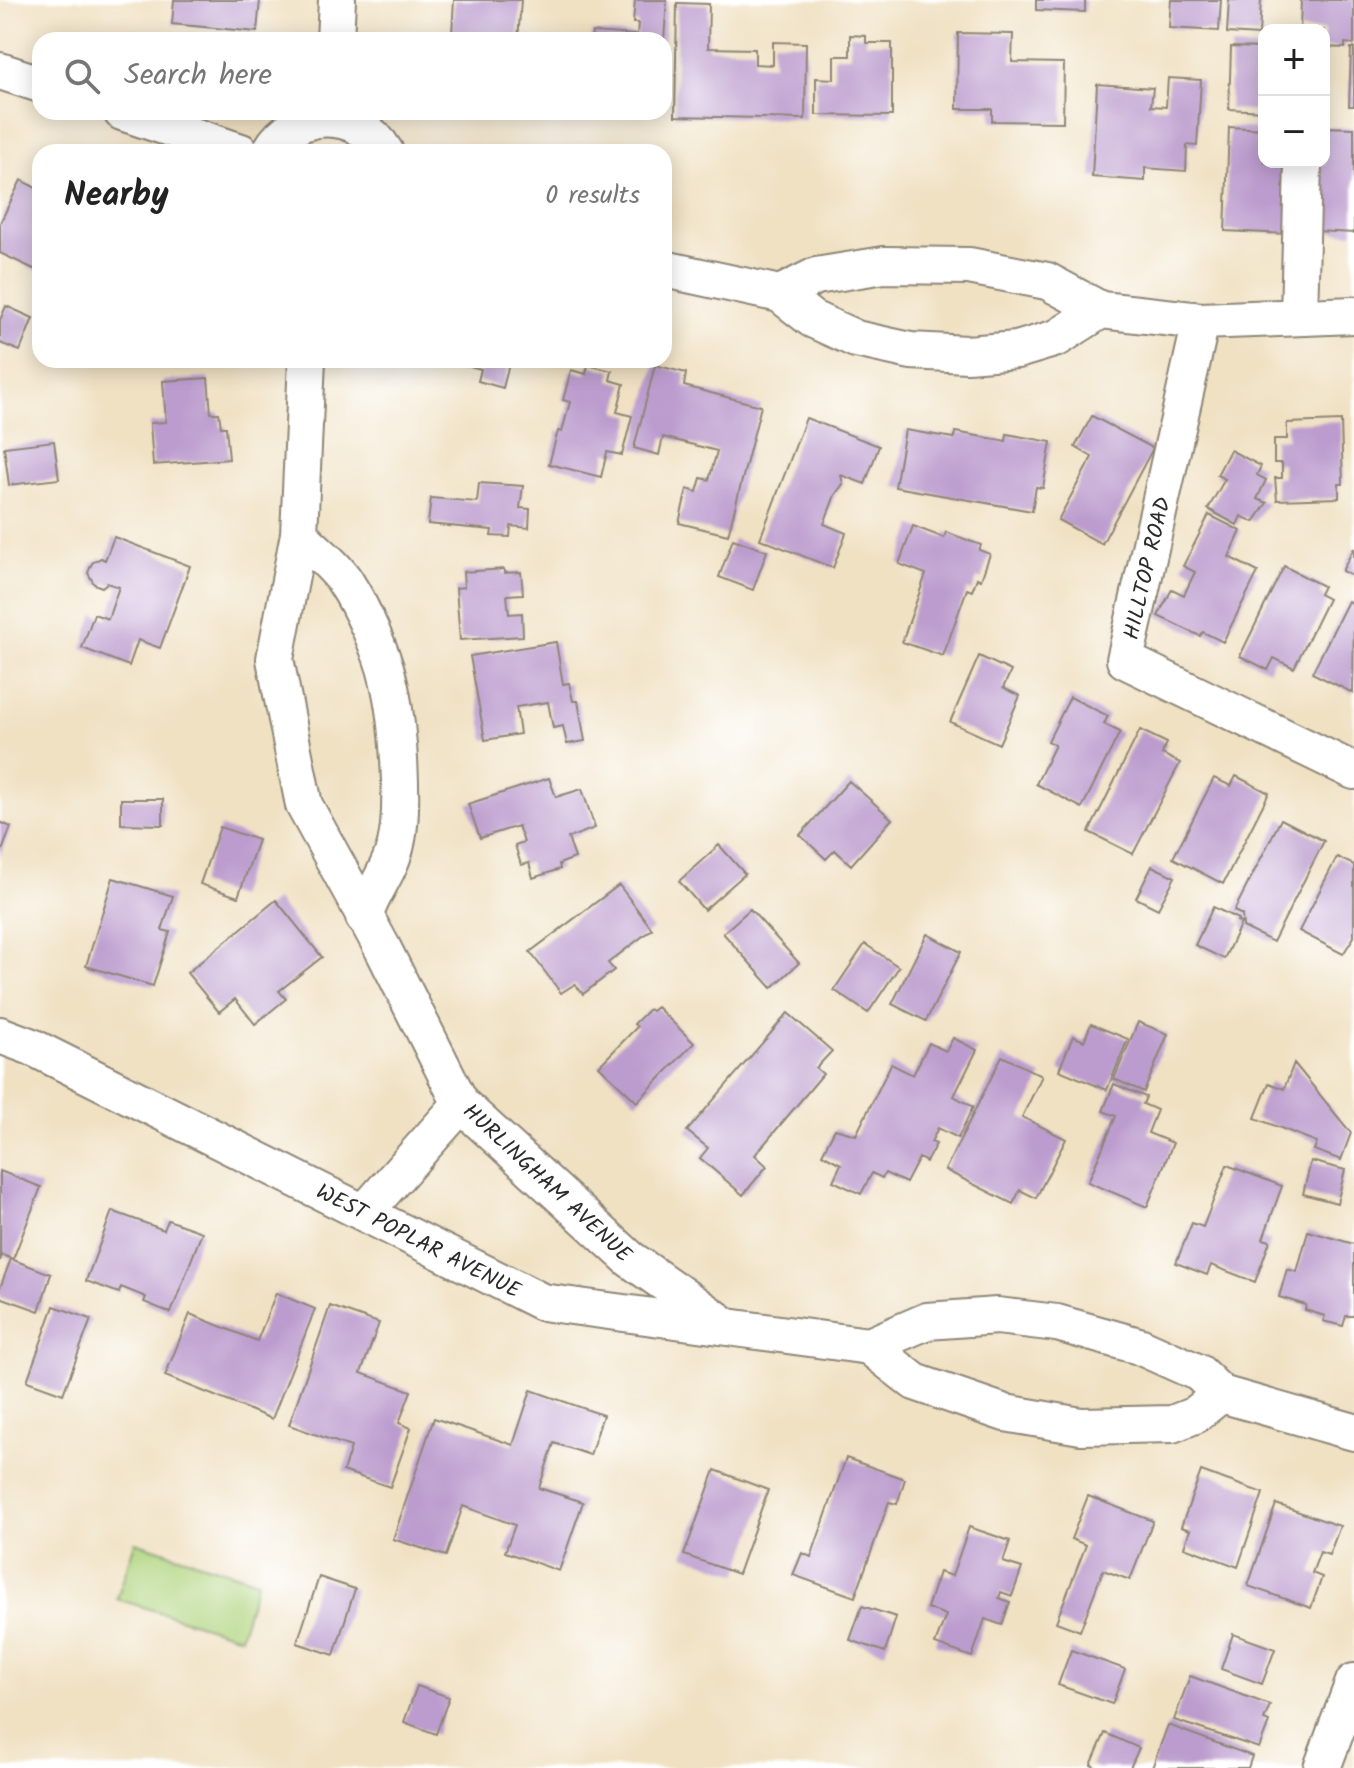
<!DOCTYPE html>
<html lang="en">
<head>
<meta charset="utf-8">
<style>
	body { margin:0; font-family:Kalam,sans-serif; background:#f2f2f2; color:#222 }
	.controls { position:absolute; right:24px; top:24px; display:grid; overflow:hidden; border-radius:16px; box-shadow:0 4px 20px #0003 }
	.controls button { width:72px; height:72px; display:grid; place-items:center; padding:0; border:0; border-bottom:2px solid #e0e0e0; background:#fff; color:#222; font:40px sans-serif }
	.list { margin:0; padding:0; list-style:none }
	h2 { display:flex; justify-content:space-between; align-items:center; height:104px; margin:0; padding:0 32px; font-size:34px }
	h2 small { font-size:26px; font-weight:400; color:#767676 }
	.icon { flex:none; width:44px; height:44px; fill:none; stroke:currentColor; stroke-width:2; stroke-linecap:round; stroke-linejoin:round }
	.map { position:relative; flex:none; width:1354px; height:1768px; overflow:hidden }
	.search { position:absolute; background:#fff; box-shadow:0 4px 20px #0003; left:32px; top:32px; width:640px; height:88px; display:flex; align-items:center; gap:20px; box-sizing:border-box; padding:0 28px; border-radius:24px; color:#767676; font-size:30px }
	.panel { position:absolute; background:#fff; box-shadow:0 4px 20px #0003; left:32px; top:144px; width:640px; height:224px; border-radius:24px }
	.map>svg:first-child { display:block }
	.pitch { fill:#afd47d; stroke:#6d8054; stroke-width:2 }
	.building { fill:#bc9cce }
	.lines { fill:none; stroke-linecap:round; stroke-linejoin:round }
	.minor-casing { stroke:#8e8677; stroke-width:40 }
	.minor { stroke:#fff; stroke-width:36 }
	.labels { text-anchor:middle; stroke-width:6; stroke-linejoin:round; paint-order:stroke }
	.street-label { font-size:22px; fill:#2b2b2b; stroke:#fff }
</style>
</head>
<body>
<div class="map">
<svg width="1354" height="1768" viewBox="0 0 1354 1768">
	<rect width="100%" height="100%" fill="#fff"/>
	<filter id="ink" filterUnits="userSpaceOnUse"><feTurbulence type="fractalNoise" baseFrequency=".0125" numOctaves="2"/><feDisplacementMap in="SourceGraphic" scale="16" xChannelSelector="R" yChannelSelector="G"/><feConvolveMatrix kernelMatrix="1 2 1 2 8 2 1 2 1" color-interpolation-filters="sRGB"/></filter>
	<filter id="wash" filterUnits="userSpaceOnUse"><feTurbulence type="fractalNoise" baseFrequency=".006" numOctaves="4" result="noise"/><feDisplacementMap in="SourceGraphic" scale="32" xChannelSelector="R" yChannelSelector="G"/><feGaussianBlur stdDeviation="1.8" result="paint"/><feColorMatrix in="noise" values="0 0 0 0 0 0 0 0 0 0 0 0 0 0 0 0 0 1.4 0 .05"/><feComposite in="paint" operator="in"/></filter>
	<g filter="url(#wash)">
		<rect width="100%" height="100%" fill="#f0e1c3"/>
		<path class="pitch" d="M135,1542L257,1581L240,1637L117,1599Z"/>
		<g id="blocks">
			<path class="building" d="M174,0H260L257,32L172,24Z
				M454,0H521L518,40H456L457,33H452Z
				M635,0H667L664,40H591L592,32L637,35L638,23H633Z
				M1036,0H1085V12L1036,10Z
				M1171,0H1221L1219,31L1169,28Z
				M1229,0H1261L1259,35L1227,33Z
				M1301,0H1354V44L1345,43V48L1324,47V30H1300Z
				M677,3L709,4L708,48L755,49V64L773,65V42L806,43L805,119L675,116Z
				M958,33L1013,34L1012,62L1064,63L1063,122L992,121V109H957Z
				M850,35L866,36V43H892V116L816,115V78L834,79V56H850Z
				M1231,47L1264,48V111L1229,109Z
				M1351,48H1354V106H1349Z
				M1168,78L1201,80L1197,146L1187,145L1186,171L1145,168V181L1092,177L1097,84L1153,88L1151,106L1166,107Z
				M1229,127L1264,129V162H1292L1289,234L1225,231Z
				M1324,127L1354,128V233L1317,231L1320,162H1324Z
				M21,180L40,190V272L0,253V223Z
				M6,306L33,318L20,351L0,343V320Z
				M510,360L503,388L478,381L481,369L451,361Z
				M588,365L612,371L610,380L624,384L617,412L632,416L622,455L607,452L601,477L549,464L558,431L562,432L570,402L563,400L571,370L586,374Z
				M655,365L686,373L684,386L761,406L728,535L679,523L687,489L697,492L701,478L709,480L717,451L663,437L659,455L634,448Z
				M208,378L211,413H219L221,427H226L229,459L153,465L150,423L166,422L163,381Z
				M1092,416L1153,448L1102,544L1058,520L1092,457L1075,447Z
				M806,418L879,446L865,484L841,475L843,484L835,495L824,524L846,533L833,568L760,539Z
				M1341,421L1343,484H1339V498L1277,500L1275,478H1282V463H1274V439H1287V423Z
				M905,430L954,438L955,432L1006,441L1007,434L1051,442L1043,488L1036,487L1032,511L895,487Z
				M54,441L59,479L9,485L4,447Z
				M1230,450L1261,466L1257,475L1266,480L1257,499L1267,503L1254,522L1241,516L1237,525L1208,509L1225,479L1217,475Z
				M479,483L523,486L520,508L530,509L529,528L511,526L510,537L491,536L492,530L428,524L431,498L477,502Z
				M1209,515L1241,531L1229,557L1258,572L1223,642L1203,632L1200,636L1158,616L1172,589L1184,595L1195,572L1183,566Z
				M913,526L944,538L946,532L981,545L979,550L990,554L981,580L977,578L972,591L967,589L943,656L902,642L926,574L899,564Z
				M114,537L190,566L160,648L138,640L129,666L82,648L94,614L108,619L119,587L107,583L102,587L94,584L88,573L92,563L101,558L105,560Z
				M733,539L767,551L753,590L719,577Z
				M1354,548V577L1342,571Z
				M1284,566L1323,586L1319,594L1328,599L1294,668L1274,658L1268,670L1240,656Z
				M504,569V573L521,572L523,594L507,595L509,614L522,613L523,636L460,640L456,588L464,587L463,572Z
				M1348,601L1354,604L1353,693L1312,673Z
				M556,642L563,684L569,683L573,701H578L585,741L567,744L563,726L553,728L548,702L516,707L520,734L485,740L470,656Z
				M979,656L1011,671L1003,688L1020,696L999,744L950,722Z
				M1070,697L1108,716L1104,724L1120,732L1082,808L1036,784L1055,745L1048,741Z
				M1140,730L1167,743L1162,754L1180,763L1133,854L1089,832Z
				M1236,776L1269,793L1223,884L1173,858L1214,778L1231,786Z
				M549,778L556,797L582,789L595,828L568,838L575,858L559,864L560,869L533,878L529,863L521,865L515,845L524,842L518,826L480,838L468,804Z
				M849,781L892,819L851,865L835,850L826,859L800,835Z
				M121,799H163V825L121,824Z
				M1281,819L1324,841L1273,942L1243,927L1242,915L1234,911Z
				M0,822L11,827L0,856Z
				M220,827L258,840L238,897L200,884Z
				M719,845L745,874L704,910L679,881Z
				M1337,857L1354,865V937L1343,954L1299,931Z
				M1152,866L1175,877L1158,909L1136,898Z
				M113,878L173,896L162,930L170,932L153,986L86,966Z
				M619,885L652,929L608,963L614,970L583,994L575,984L561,993L530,952Z
				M276,900L322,957L279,991L286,999L255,1024L235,999L219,1012L187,973Z
				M1213,907L1238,919L1237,921L1241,923L1224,959L1195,945Z
				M750,909L799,963L772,988L723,933Z
				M927,934L961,952L926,1021L892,1004Z
				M865,944L899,967L868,1013L834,990Z
				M657,1007L694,1043L637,1102L599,1066L637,1027L634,1024L649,1009L652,1011Z
				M788,1013L832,1051L816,1068L823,1074L755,1155L767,1166L743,1195L700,1158L708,1148L687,1131Z
				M1138,1022L1168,1034L1144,1092L1114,1079Z
				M1091,1024L1128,1039L1107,1090L1059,1070L1073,1036L1084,1041Z
				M953,1038L977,1050L954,1096L973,1107L958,1138L938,1128L931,1142L936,1144L926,1162L919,1158L906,1183L885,1173L882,1178L872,1173L861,1194L833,1181L841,1164L822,1154L835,1129L856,1135L891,1064L913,1075L929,1043L946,1051Z
				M1002,1056L1042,1076L1022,1117L1066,1139L1036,1198L1020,1190L1013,1204L945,1170Z
				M1294,1063L1351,1133L1341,1160L1314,1150L1317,1142L1255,1118L1269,1083L1284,1089Z
				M1114,1084L1146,1097L1143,1104L1157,1110L1148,1133L1173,1143L1147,1207L1088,1182L1116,1116L1103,1111Z
				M1311,1161L1345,1170L1337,1203L1303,1194Z
				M1227,1165L1282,1186L1263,1239L1270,1241L1255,1282L1211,1265L1207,1275L1176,1263L1192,1223L1203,1227Z
				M0,1171L41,1187L13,1259L2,1255L0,1261Z
				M112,1211L164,1230L168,1220L202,1232L171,1313L144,1302L146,1297L121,1287L119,1293L86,1281Z
				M1308,1231L1354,1244V1316H1346L1343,1326L1323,1321L1325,1316L1305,1310L1306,1305L1279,1297L1287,1269L1297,1272Z
				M11,1259L51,1274L39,1311L0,1297V1288Z
				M276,1293L315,1309L272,1419L165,1376L190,1314L257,1341Z
				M54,1306L91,1319L63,1394L27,1381Z
				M330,1306L379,1323L361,1373L411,1391L399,1423L411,1428L390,1487L343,1471L351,1447L289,1425Z
				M531,1390L603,1415L590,1455L554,1443L539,1488L583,1502L559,1571L505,1552L515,1525L463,1506L446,1556L393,1539L434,1418L513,1445Z
				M846,1458L905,1479L897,1504L889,1502L855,1597L793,1575L802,1553L811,1557Z
				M715,1470L768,1490L738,1574L684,1555Z
				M1201,1471L1263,1493L1238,1567L1184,1547L1190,1530L1181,1527Z
				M1088,1496L1153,1521L1130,1580L1103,1570L1080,1631L1056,1622L1086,1545L1071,1539Z
				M1276,1504L1340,1526L1329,1555L1320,1552L1312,1573L1322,1577L1311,1608L1248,1586Z
				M969,1527L1010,1541L1003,1562L1022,1568L1012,1596L1001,1592L999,1598L1010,1602L1002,1625L985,1619L972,1657L935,1644L946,1615L927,1608L939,1572L952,1576Z
				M319,1577L355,1589L334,1655L297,1643Z
				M862,1606L896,1617L885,1652L850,1640Z
				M1233,1634L1275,1649L1262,1684L1221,1669Z
				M1071,1650L1125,1669L1112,1704L1058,1685Z
				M1190,1676L1270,1705L1264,1720L1269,1722L1259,1748L1174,1720Z
				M417,1686L449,1697L436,1734L404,1722Z
				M1168,1725L1252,1756L1248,1768H1152Z
				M1105,1733L1139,1748L1130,1768H1097L1091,1765Z"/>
		</g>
	</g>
	<g filter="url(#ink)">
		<use href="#blocks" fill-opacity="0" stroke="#8e8677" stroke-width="2"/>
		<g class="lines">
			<g class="minor-casing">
				<path id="minor" d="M335,40L337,0
					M0,71L40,84
					M122,112L241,152
					M270,152C295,107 359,108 385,152
					M664,269L780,294L812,319L856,339L911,351L967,354L1017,350L1057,338L1101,310
					M780,294L816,276L884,265L969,266L1047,281L1101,310L1201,321L1354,315
					M1299,317L1303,162
					M1201,321L1125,660L1354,771
					M307,360L299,534L275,659L304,805L383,949L461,1104L630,1259L723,1324
					M299,534C314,550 335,565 346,583C361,606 382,652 388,679C398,717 405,807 396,844C390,871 372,891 364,917
					M0,1035L32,1047L542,1302L869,1346L915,1382L1005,1413L1081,1426L1172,1424L1195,1415L1221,1394
					M364,1213L461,1104
					M869,1346L927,1321L997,1316L1057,1323L1139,1346L1199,1373L1221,1394L1354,1432
					M1322,1768L1354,1682"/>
			</g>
			<use href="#minor" class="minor"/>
		</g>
	</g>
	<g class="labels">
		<g class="street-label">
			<text transform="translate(1146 568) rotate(-77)" y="8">HILLTOP ROAD</text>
			<text transform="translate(548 1182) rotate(43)" y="8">HURLINGHAM AVENUE</text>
			<text transform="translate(419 1240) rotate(27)" y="8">WEST POPLAR AVENUE</text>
		</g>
	</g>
</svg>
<div class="controls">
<button>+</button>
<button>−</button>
</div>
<div class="search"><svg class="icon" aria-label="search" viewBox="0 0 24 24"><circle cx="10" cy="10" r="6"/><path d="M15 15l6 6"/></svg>Search here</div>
<section class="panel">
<h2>Nearby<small>0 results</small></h2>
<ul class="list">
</ul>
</section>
</div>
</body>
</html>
